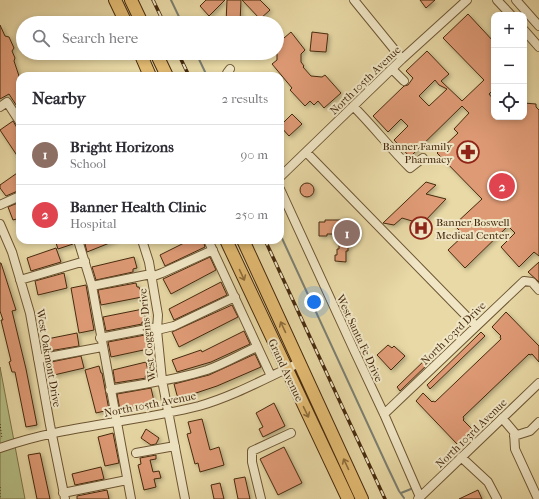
<!DOCTYPE html>
<html lang="en">
<head>
<meta charset="utf-8">
<style>
	body { margin:0; font-family:"IM FELL French Canon",serif; background:#f2f2f3; color:#2b2b33 }
	.controls { position:absolute; right:12px; top:12px; display:grid; overflow:hidden; border-radius:8px; box-shadow:0 2px 6px #0003 }
	.controls button { width:36px; height:36px; display:grid; place-items:center; padding:0; border:0; border-bottom:1px solid #e1e1e2; background:#fff; color:#2b2b33; font:20px sans-serif }
	.you { position:absolute; left:314px; top:302px; width:14px; height:14px; margin:-10px; border:3px solid #fff; border-radius:50%; background:#1a73e8; box-shadow:0 0 0 6px #1a73e833 }
	.badge { display:grid; place-items:center; width:26px; height:26px; border-radius:50%; background:#ea580c; color:#fff; font-size:13px; font-weight:700 }
	.pin { position:absolute; translate:-50% -50%; border:2px solid #fff; box-shadow:0 1px 4px #0006 }
	.list { margin:0; padding:0; list-style:none }
	h2 { display:flex; justify-content:space-between; align-items:center; height:52px; margin:0; padding:0 16px; font-size:17px }
	h2 small { font-size:13px; font-weight:400; color:#7c7c81 }
	.list li { display:grid; grid-template-columns:26px 1fr auto; gap:12px; align-items:center; box-sizing:border-box; height:60px; padding:0 16px; border-top:1px solid #e1e1e2 }
	.list b { display:block; font-size:15px; white-space:nowrap }
	.list p { margin:0; font-size:13px; white-space:nowrap; color:#7c7c81 }
	.list em { font-size:13px; font-style:normal; color:#7c7c81 }
	.icon { flex:none; width:22px; height:22px; fill:none; stroke:currentColor; stroke-width:2; stroke-linecap:round; stroke-linejoin:round }
	.map { position:relative; flex:none; width:539px; height:499px; overflow:hidden }
	.search { position:absolute; background:#fff; box-shadow:0 2px 6px #0003; left:16px; top:16px; width:268px; height:44px; display:flex; align-items:center; gap:10px; box-sizing:border-box; padding:0 14px; border-radius:22px; color:#7c7c81; font-size:15px }
	.panel { position:absolute; background:#fff; box-shadow:0 2px 6px #0003; left:16px; top:72px; width:268px; height:172px; border-radius:12px }
	.map>svg:first-child { display:block }
	.green { fill:#b6bf86; stroke:#7e744a }
	.lines { fill:none; stroke-linecap:round; stroke-linejoin:round }
	.stream { stroke:#7b7f72; stroke-width:2 }
	.building { fill:#de9a75; stroke:#462a0e; fill-rule:evenodd; filter:url(#shadow) }
	.minor-tunnel { stroke:#c8b688; stroke-width:8; stroke-dasharray:8 4; stroke-linecap:butt }
	.minor-casing { stroke:#6e5634; stroke-width:10 }
	.highway-casing { stroke:#462a0e; stroke-width:14 }
	.path { stroke:#462a0e; stroke-width:1; stroke-dasharray:1 2; stroke-linecap:butt }
	.minor { stroke:#f0e6c5; stroke-width:8 }
	.highway { stroke:#e4bc73; stroke-width:12 }
	.rail-casing { stroke:#462a0e; stroke-width:3.5 }
	.rail { stroke:#f0e6c5; stroke-width:2; stroke-dasharray:6; stroke-linecap:butt }
	.oneway { stroke:#8d6c3b }
	.labels { text-anchor:middle; stroke-width:4; stroke-linejoin:round; paint-order:stroke }
	.street-label { font-size:11px; fill:#462a0e; stroke:#f0e6c5 }
	.poi-label { font-size:11px; fill:#462a0e; stroke:#f0e6c5; text-anchor:end }
</style>
</head>
<body>
<div class="map">
<svg width="539" height="499" viewBox="0 0 539 499">
	<defs>
		<filter id="shadow"><feDropShadow dx="2" dy="2" stdDeviation="2" flood-color="#0004"/></filter>
	</defs>
	<rect width="100%" height="100%" fill="#e8d9a6"/>
	<filter id="stains"><feTurbulence type="fractalNoise" baseFrequency=".005" numOctaves="4"/><feColorMatrix values="0 0 0 0 .2 0 0 0 0 .09 0 0 0 0 .02 0 0 0 .5 -.17"/></filter>
	<radialGradient id="worn" r=".72"><stop offset=".6" stop-color="#630" stop-opacity="0"/><stop offset="1" stop-color="#630" stop-opacity=".3"/></radialGradient>
	<path class="green" d="M0,367L25,499H0Z"/>
	<g class="lines">
		<path class="stream" d="M171,0L182,23
			M196,53L207,76
			M280,234L388,468L399,491L404,498
			M401,493L411,489"/>
	</g>
	<path class="building" d="M206,0H225L209,16L200,6Z
		M227,0H241L240,23H226Z
		M242,0H260L270,10L260,19Z
		M420,0H435L426,8Z
		M468,14L494,42V89L489,94L494,100V117H524V103L536,104V107L539,110V256L534,252L519,267L501,247L515,233L508,226L465,268L448,250L464,235L454,225L482,199L437,153L458,133L454,129L469,113L462,106L410,157L394,140L408,126L401,119L388,132L373,116L404,86L408,85L413,78L406,71L427,51L449,74L441,81L462,101L484,80L443,38ZM435,80L439,85L447,89L429,106L419,96Z
		M0,25L5,36L9,37L14,48L12,51L15,58L14,61L20,79V111L9,94L0,99Z
		M291,32L305,50L301,54V62L304,66L303,67L311,76L322,77L325,75L341,93L324,108L318,101L314,105L310,101L305,106L290,90L292,88L272,64L277,60V44Z
		M312,32L328,34L326,52L310,51Z
		M292,114L302,124L289,136L280,126Z
		M13,121L20,133V160L0,130Z
		M20,171V190L6,196L0,188V185Z
		M426,182L436,185L426,194L446,199L422,224L402,218L394,225L383,223Z
		M300 190a7 7 0 1 1 14 0a7 7 0 1 1-14 0Z
		M20,202V218L13,220L8,207Z
		M325,220H348V223H350V230H353V236H350V240H348V251H346V262L335,261V255H337V249H339V234H327V236H319V222H325Z
		M55,240H73V244L58,249Z
		M84,240H117L87,252Z
		M190,240H203L205,247L165,266L160,255Z
		M56,248L61,262L31,271L27,258Z
		M134,257L137,268L133,269V272L96,280L92,267Z
		M210,257L216,270L171,294L163,279Z
		M539,262V282L528,272Z
		M0,263H1L16,310L12,311L26,369L37,425L26,427L15,372H12L9,362L11,361L1,320H3L0,311Z
		M64,273L67,288L38,295L35,281Z
		M221,282L227,295L174,320L169,309Z
		M136,283L137,287H139L142,297L101,305L98,290Z
		M86,285L94,330L79,333L71,288Z
		M232,305L238,317L179,347L172,332Z
		M143,309L146,321L142,322V324L106,331L103,317Z
		M506,312L539,346V362L532,354L530,355L529,354L463,417L464,419L463,420L472,429L457,444L416,401L423,393L432,402L433,401L435,402L501,339L500,337L501,336L492,327Z
		M244,331L250,344L211,362L177,372L172,360L201,350L202,352Z
		M481,332L485,336L430,389L427,385Z
		M77,333L79,346L49,351L47,339Z
		M145,335L148,349L111,357L108,342Z
		M388,345L392,348L394,346L405,356L391,370L377,355Z
		M255,354L261,367L217,386L178,399L174,384L209,375Z
		M81,356L84,368L54,375L51,362Z
		M429,356L432,360L400,391L397,387Z
		M146,362L149,375L145,376L146,378L115,383L113,370Z
		M99,366L101,373H102L109,410L96,413L85,370Z
		M151,388L154,401L120,410L117,394Z
		M274,403L285,426L263,437L259,429L263,427L256,413Z
		M202,419L210,450L219,447L224,465L200,472L198,463L195,464L187,434L191,433L188,422Z
		M146,429L159,438L156,444L151,445L141,438Z
		M113,433L119,463L105,466L98,437Z
		M284,447L302,483L278,495L260,459Z
		M40,453L50,499H37L28,455Z
		M156,455V459L150,460L153,472L159,471L161,478L154,479L156,487L144,490L138,465L141,464L140,458Z
		M101,467L104,479L75,485L72,474Z
		M245,477L250,499H238L234,479Z
		M220,483L224,499H214L211,485Z
		M107,490L109,499H77V496Z
		M478,490L482,499H459Z"/>
	<g class="lines">
		<path class="minor-tunnel" d="M524,98H526"/>
		<g class="minor-casing">
			<path id="minor" d="M354,0L402,59
				M497,0L511,15
				M516,0L539,26
				M524,30L539,47
				M392,69L404,81
				M227,76V73L230,69
				M353,106C373,126 390,148 410,168L423,158
				M0,107L7,102L20,122
				M306,152L476,326
				M280,177L402,59L467,0
				M280,189L353,348L384,414L420,497
				M0,205L20,196
				M0,224L12,252L30,313L50,425L65,499
				M78,240L92,286L131,499
				M142,240L149,262L158,315L157,330L162,380L185,499
				M208,240L271,376
				M151,277L162,273L213,250
				M20,280L85,261
				M92,286L151,274
				M157,330L174,326L235,297
				M100,338L157,327
				M38,359L102,347
				M110,390C142,384 176,380 207,370C224,364 241,354 257,347
				M384,414L524,281L532,282L539,290
				M502,418L514,432L515,449L538,499
				M514,436L530,431L539,422
				M0,448C64,425 133,423 199,406C234,396 266,378 299,363
				M136,453L175,446
				M461,457L488,482L497,499
				M63,493L127,480
				M261,499L252,462V451L291,433
				M418,499L539,383"/>
		</g>
		<g class="highway-casing">
			<path id="highway" d="M115,0L126,23
				M131,0L142,23
				M140,53L150,76
				M156,53L167,76
				M226,240L348,499
				M243,240L362,499"/>
		</g>
		<path class="path" d="M353,233H357
			M0,424L2,439
			M0,487V499"/>
		<use href="#minor" class="minor"/>
		<use href="#highway" class="highway"/>
		<g class="rail-casing">
			<path id="rail" d="M153,0L164,23
				M178,53L189,76
				M265,240L385,499"/>
		</g>
		<use href="#rail" class="rail"/>
	</g>
	<defs><path id="oneway-shaft" d="M-6 0H5M1.5-3L5.5 0L1.5 3" fill="none" stroke-width="1.6" stroke-linecap="round" stroke-linejoin="round"/></defs>
	<g class="oneway">
		<use href="#oneway-shaft" transform="translate(242 275) rotate(65)"/>
		<use href="#oneway-shaft" transform="translate(283 327) rotate(-115)"/>
		<use href="#oneway-shaft" transform="translate(306 412) rotate(64)"/>
		<use href="#oneway-shaft" transform="translate(346 464) rotate(-115)"/>
	</g>
	<defs>
		<g id="pharmacy-ring" transform="scale(1.15)"><circle r="9.5" fill="#f0e6c5" stroke="#8f2418" stroke-width="1.5"/><path d="M-2-6h4v4h4v4h-4v4h-4v-4h-4v-4h4Z" fill="#8f2418"/></g>
		<g id="hospital-ring" transform="scale(1.15)"><circle r="9.5" fill="#f0e6c5" stroke="#8f2418" stroke-width="1.5"/><path d="M-5-5h3v3.5h4V-5h3V5h-3V1.5h-4V5h-3Z" fill="#8f2418"/></g>
	</defs>
	<g fill-rule="evenodd">
		<use href="#pharmacy-ring" x="468" y="152"/>
		<use href="#hospital-ring" x="421" y="228"/>
	</g>
	<g class="labels">
		<g class="street-label">
			<text transform="translate(365 80) rotate(-44)" y="4">North 105th Avenue</text>
			<text transform="translate(453 333) rotate(-44)" y="4">North 103rd Drive</text>
			<text transform="translate(147 335) rotate(-96)" y="4">West Coggins Drive</text>
			<text transform="translate(360 338) rotate(65)" y="4">West Santa Fe Drive</text>
			<text transform="translate(49 358) rotate(80)" y="4">West Oakmont Drive</text>
			<text transform="translate(286 370) rotate(65)" y="4">Grand Avenue</text>
			<text transform="translate(150 404) rotate(-11)" y="4">North 105th Avenue</text>
			<text transform="translate(471 433) rotate(-44)" y="4">North 103rd Avenue</text>
		</g>
		<g class="poi-label">
			<text x="452" y="150">Banner Family<tspan x="452" dy="13">Pharmacy</tspan></text>
			<text x="436" y="226" text-anchor="start">Banner Boswell<tspan x="436" dy="13">Medical Center</tspan></text>
		</g>
	</g>
	<rect width="100%" height="100%" filter="url(#stains)"/>
	<rect width="100%" height="100%" fill="url(#worn)"/>
</svg>
<div class="controls">
<button>+</button>
<button>−</button>
<button><svg class="icon" aria-label="locate" viewBox="0 0 24 24"><circle cx="12" cy="12" r="6"/><path d="M12 2v4M12 18v4M2 12h4M18 12h4"/></svg></button>
</div>
<div class="you"></div>
<div class="pin badge" style="left:347px;top:233px;background:#8d6e63">1</div>
<div class="pin badge" style="left:502px;top:186px;background:#e0444e">2</div>
<div class="search"><svg class="icon" aria-label="search" viewBox="0 0 24 24"><circle cx="10" cy="10" r="6"/><path d="M15 15l6 6"/></svg>Search here</div>
<section class="panel">
<h2>Nearby<small>2 results</small></h2>
<ul class="list">
<li><span class="badge" style="background:#8d6e63">1</span><div><b>Bright Horizons</b><p>School</p></div><em>90 m</em></li>
<li><span class="badge" style="background:#e0444e">2</span><div><b>Banner Health Clinic</b><p>Hospital</p></div><em>250 m</em></li>
</ul>
</section>
</div>
</body>
</html>
